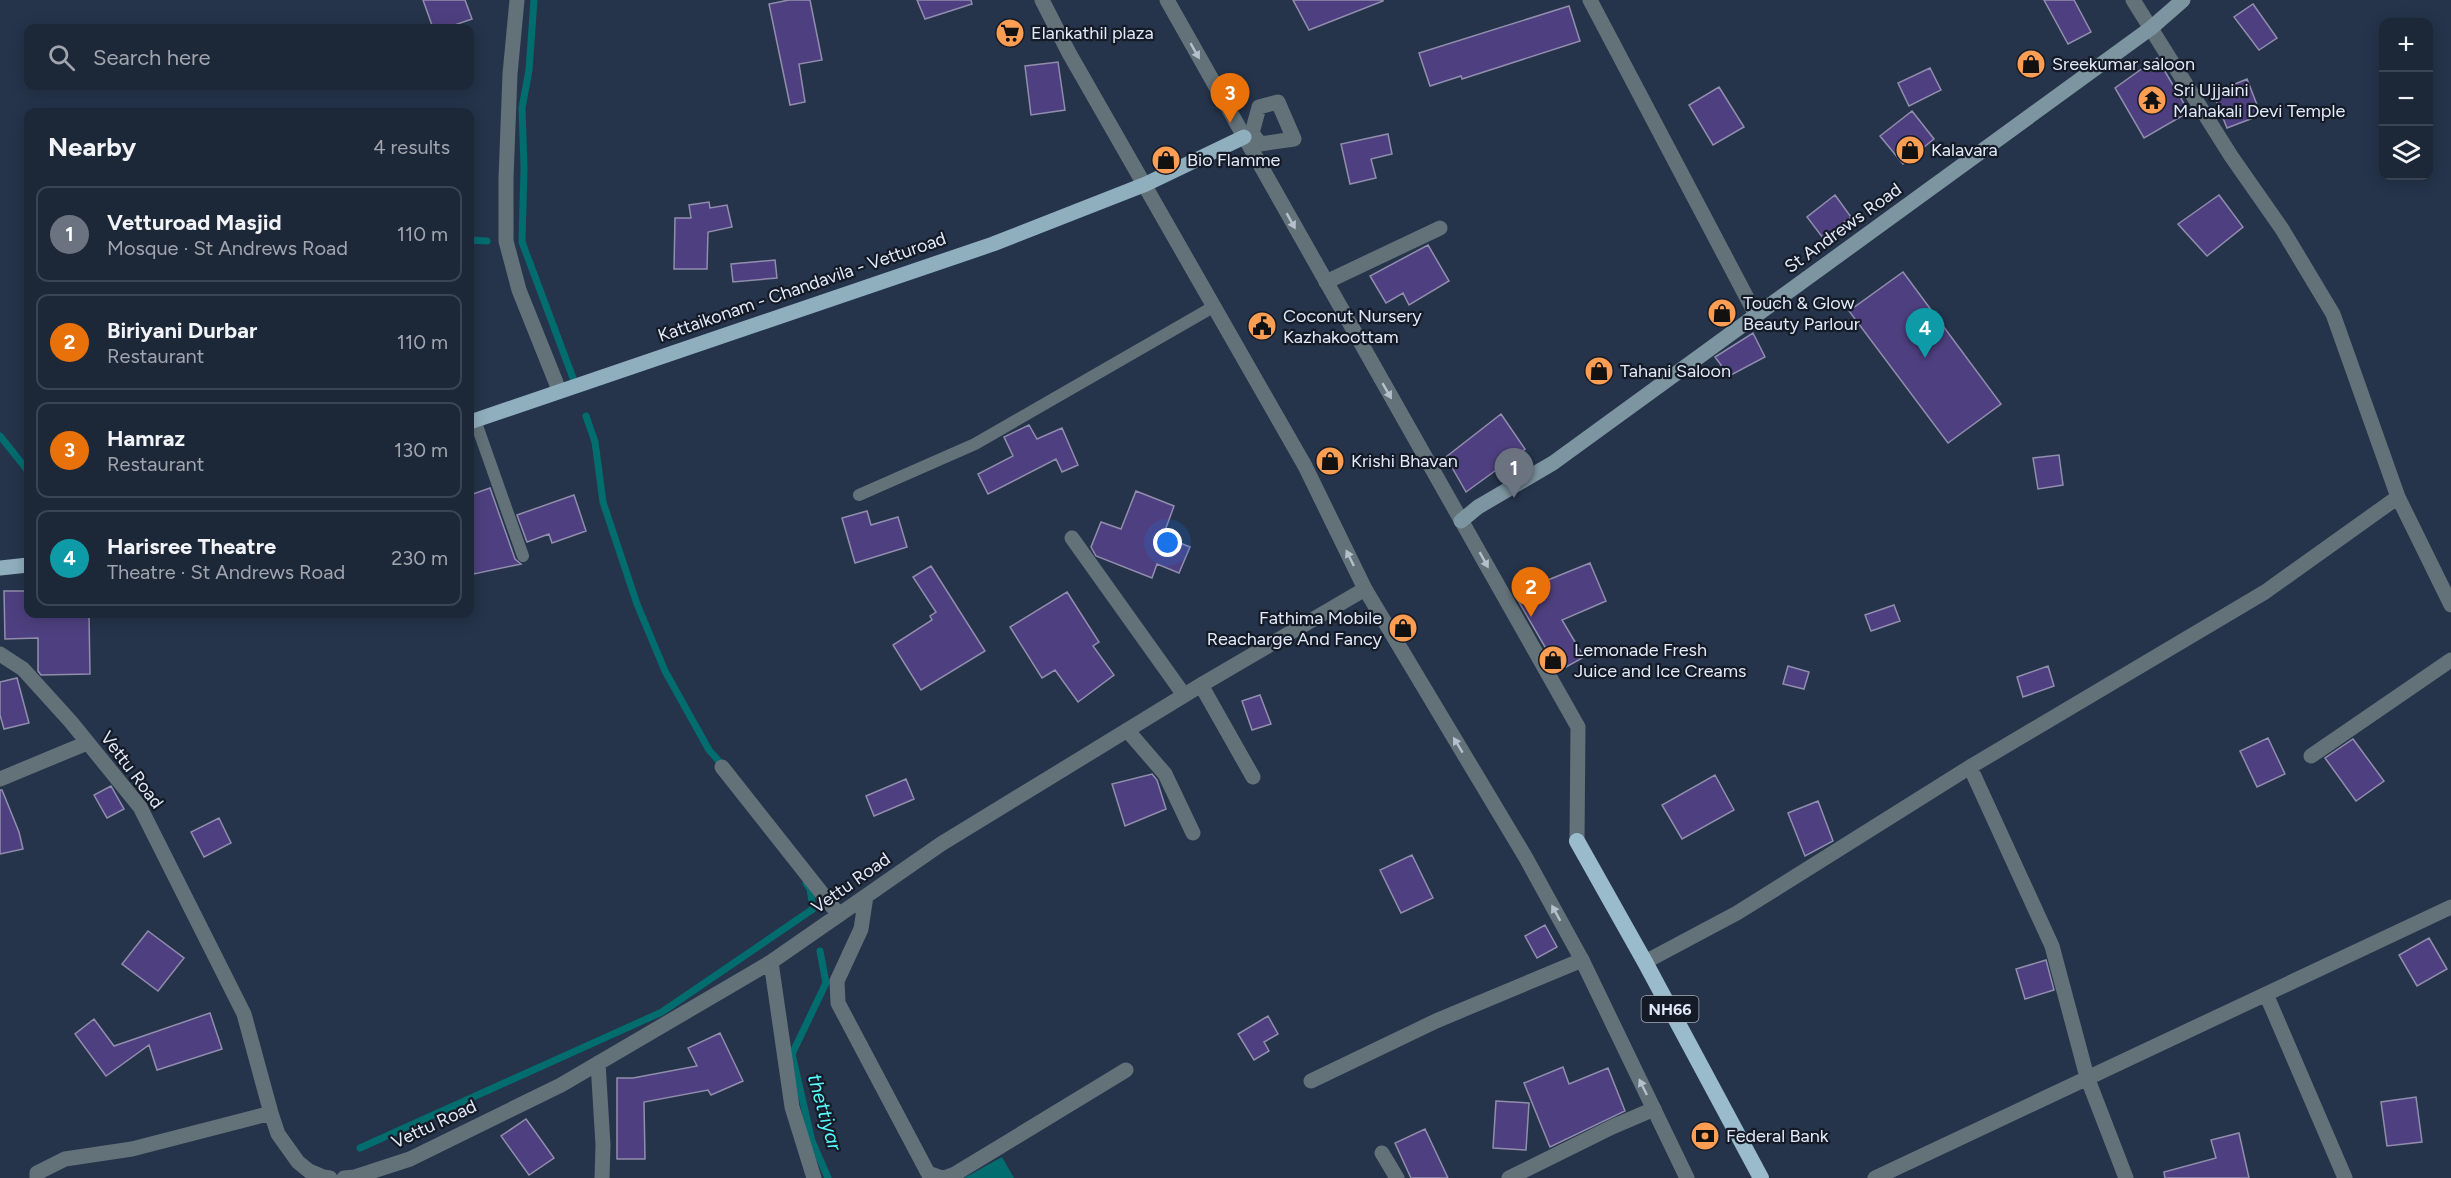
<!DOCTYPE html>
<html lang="en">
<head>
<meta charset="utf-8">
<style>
	body { margin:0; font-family:Figtree,sans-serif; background:#252f40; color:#f1f3f6 }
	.controls { position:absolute; right:18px; top:18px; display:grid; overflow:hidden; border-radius:12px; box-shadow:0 3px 15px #0003 }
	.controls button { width:54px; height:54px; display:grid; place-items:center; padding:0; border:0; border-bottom:2px solid #3a4453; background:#1c2738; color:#f1f3f6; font:30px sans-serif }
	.you { position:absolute; left:1168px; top:543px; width:21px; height:21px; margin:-15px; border:4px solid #fff; border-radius:50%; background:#1a73e8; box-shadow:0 0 0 9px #1a73e833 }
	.badge { display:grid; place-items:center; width:39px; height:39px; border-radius:50%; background:#ea580c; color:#fff; font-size:20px; font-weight:700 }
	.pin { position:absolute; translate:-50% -50px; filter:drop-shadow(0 2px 3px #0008) }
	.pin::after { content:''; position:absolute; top:32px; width:21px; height:18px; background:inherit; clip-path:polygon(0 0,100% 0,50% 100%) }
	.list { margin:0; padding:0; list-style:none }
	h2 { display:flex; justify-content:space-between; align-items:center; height:78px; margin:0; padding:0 24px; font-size:26px }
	h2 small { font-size:20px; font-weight:400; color:#a0a5ae }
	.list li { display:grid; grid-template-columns:39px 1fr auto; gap:18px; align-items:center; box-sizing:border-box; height:96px; margin:0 12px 12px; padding:0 12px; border:2px solid #3a4453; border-radius:12px }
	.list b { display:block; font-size:22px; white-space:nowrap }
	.list p { margin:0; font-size:20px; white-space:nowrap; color:#a0a5ae }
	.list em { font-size:20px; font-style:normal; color:#a0a5ae }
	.icon { flex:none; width:33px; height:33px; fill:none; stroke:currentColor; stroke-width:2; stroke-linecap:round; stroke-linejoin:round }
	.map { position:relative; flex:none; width:2451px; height:1178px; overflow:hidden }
	.search { position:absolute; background:#1c2738; box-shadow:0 3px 15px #0003; left:24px; top:24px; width:450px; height:66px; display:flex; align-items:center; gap:15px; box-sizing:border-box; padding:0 21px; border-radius:12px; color:#a0a5ae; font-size:22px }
	.panel { position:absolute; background:#1c2738; box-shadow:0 3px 15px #0003; left:24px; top:108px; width:450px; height:510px; border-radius:12px }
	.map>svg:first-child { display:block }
	.water { fill:#026d6f }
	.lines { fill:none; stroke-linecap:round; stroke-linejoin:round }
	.stream { stroke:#026d6f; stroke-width:7 }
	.building { fill:#4e4080; stroke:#918dad; stroke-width:1.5 }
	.service { stroke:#637279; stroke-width:12 }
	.minor { stroke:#637279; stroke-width:15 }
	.tertiary { stroke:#637279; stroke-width:15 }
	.secondary { stroke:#7d95a0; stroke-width:15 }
	.primary { stroke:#90afbe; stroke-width:15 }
	.trunk { stroke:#9bc; stroke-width:16 }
	.oneway { fill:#b5c0cd }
	.labels { text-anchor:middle; stroke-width:4.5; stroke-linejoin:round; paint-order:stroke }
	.shield { fill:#151b26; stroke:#a4acba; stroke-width:1.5 }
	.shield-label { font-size:16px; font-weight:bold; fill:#e1eafa }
	.poi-label { font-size:18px; fill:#e1eafa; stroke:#151b26; text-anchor:start }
	.street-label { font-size:18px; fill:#e1eafa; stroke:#151b26 }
	.water-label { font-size:20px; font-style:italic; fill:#57fafd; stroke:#151b26 }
</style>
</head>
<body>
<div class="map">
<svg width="2451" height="1178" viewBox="0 0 2451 1178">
	<rect width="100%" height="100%" fill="#25344b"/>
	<path class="water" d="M1002,1157L1014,1178H964Z"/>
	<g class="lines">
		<path class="stream" d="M534,0L529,70L522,108L524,168L522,242L573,378
			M470,240L487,241
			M586,416L595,442L603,502L637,604L665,671L709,750L724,767
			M0,436L28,471
			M820,951L826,983L792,1054L812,1141L828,1178
			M360,1148L662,1012L813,909L810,889L806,883"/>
	</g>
	<path class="building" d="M423,0H465L472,19L446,28H433Z
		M789,0H810L822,60L799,64L805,102L790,105L769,4Z
		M917,0H971L972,4L925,19Z
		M1293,0H1383V1L1309,30Z
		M2044,0H2074L2091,32L2068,44Z
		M2253,4L2277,38L2259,50L2234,17Z
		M1569,6L1580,41L1462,79L1461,76L1430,86L1419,53Z
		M2157,58L2189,112L2144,138L2115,88Z
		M1058,62L1065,110L1031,115L1025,66Z
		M1930,68L1941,90L1909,106L1898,83Z
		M2247,79L2261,115L2227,128L2213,93Z
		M1719,87L1744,127L1713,145L1689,105Z
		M1912,111L1934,139L1903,164L1880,136Z
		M1388,134L1392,154L1371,159L1376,178L1350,184L1341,144Z
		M1835,195L1851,217L1823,238L1807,217Z
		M2219,195L2243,227L2207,256L2178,224Z
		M709,202L710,208L727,205L732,227L708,232L707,269H674L675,218H691L689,205Z
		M1428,245L1449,281L1409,305L1403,293L1386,303L1370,276Z
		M775,260L777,278L733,282L731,264Z
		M1903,272L2001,404L1948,443L1849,311Z
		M1753,333L1765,357L1729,376L1715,357Z
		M1501,414L1525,449L1466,492L1446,457Z
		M1029,425L1037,439L1062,428L1078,465L1062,472L1056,459L988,494L978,474L1013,456L1004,437Z
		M2059,455L2063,485L2038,489L2033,458Z
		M490,488L515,559L521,564L474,574L470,562V495Z
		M1136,491L1174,506L1163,536L1190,547L1179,573L1157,564L1152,578L1096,556L1091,547L1101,522L1121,529Z
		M574,495L586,531L552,543L549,534L527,542L517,515Z
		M867,511L871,525L898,517L907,547L855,563L842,518Z
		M1590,563L1606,601L1562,620L1584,657L1559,671L1516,597L1538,584Z
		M931,566L985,651L921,690L893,645L932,620L930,616L936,612L913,577Z
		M4,591H28V614H89L90,674L41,675L38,671V638L5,639Z
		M1067,592L1099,642L1093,646L1114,675L1078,702L1055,670L1042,678L1010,627Z
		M1894,605L1900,621L1871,631L1865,615Z
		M1788,666L1809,672L1804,689L1783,684Z
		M2048,666L2054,686L2023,697L2017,677Z
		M17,678L29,723L4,729L0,715V682Z
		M1260,695L1271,724L1252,730L1242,701Z
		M2268,738L2285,774L2257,787L2240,751Z
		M2353,739L2384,781L2356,801L2325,758Z
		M1152,774L1157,780L1166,809L1125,826L1112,784Z
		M1715,775L1734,810L1682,839L1662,805Z
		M906,779L914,799L874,816L866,796Z
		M111,786L124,809L107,818L94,795Z
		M0,790H2L19,832L23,849L0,854Z
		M1818,801L1833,841L1805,856L1788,813Z
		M219,818L231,843L204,857L191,832Z
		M1412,855L1433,898L1401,913L1380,870Z
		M1545,925L1557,947L1537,958L1525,936Z
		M148,931L184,958L158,991L122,964Z
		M2429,938L2447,969L2417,986L2399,955Z
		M2046,960L2054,990L2025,999L2016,969Z
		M210,1013L222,1049L157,1070L149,1045L106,1076L75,1034L94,1019L114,1046Z
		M1268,1016L1278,1034L1264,1042L1269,1051L1254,1060L1238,1034Z
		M720,1033L743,1081L711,1095L708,1090L644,1102L645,1159H617V1078H633L697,1066L688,1048Z
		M1563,1067L1569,1084L1608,1068L1625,1111L1550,1147L1524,1083Z
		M2416,1097L2422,1142L2387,1146L2381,1102Z
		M1496,1101L1529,1103L1526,1150L1493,1148Z
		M526,1119L554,1158L529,1175L501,1136Z
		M1425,1129L1448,1178H1411L1395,1143Z
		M2239,1133L2249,1178H2165L2164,1172L2216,1158L2211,1140Z"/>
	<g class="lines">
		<path class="service" d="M475,420L523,556
			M859,495L975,444L1213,307"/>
		<path class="minor" d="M517,0L510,74L506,178V241L519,290L559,390
			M1590,0L1756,315
			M2133,0L2231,156L2282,229L2333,314L2398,497L2451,605
			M1244,137L1252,133L1260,144L1294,139L1278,102L1259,107L1252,133
			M1326,282L1440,228
			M1072,538L1184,695
			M0,654L23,669L71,722L140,807L244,1014L271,1113L278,1134L298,1162L309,1171L323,1177L330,1178
			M1201,685L1253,777
			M1127,730L1165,774L1193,833
			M2311,756L2451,660
			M722,767L839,915
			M1970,767L2052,946L2087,1077L2126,1178
			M0,779L87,743
			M866,896L861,929L837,981L838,1003L928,1173L942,1178
			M771,962L792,1107L814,1178
			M1645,962L1737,913L1970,767L2265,592L2398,497
			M2266,994L2345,1178
			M598,1063L603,1145L602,1178
			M1311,1081L1436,1021L1582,960
			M1382,1153L1397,1178
			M37,1178V1173L65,1159L132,1149L271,1113
			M344,1178L355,1177L410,1159L561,1085L771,962L941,844L1201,685L1365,589
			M944,1178L955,1174L1126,1070
			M1509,1178L1612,1127L1654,1109
			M1875,1178L2451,907"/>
		<path class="tertiary" d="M1042,0L1069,53L1305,466L1365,589L1526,858L1582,960L1687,1178
			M1167,0L1578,727L1577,841"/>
		<path class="secondary" d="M1461,521L1478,507L1553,463L2151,28L2183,0"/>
		<path class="primary" d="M470,422L993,244L1146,184L1244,137
			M0,568L28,565"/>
		<path class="trunk" d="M1577,841L1645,962L1761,1178"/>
	</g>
	<defs><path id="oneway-solid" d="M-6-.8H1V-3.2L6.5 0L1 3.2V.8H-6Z" transform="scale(1.5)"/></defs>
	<g class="oneway">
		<use href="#oneway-solid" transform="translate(1195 51) rotate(60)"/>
		<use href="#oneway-solid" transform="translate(1291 221) rotate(61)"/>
		<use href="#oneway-solid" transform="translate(1387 391) rotate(60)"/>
		<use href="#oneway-solid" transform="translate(1350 558) rotate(-116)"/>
		<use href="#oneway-solid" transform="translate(1484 560) rotate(61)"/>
		<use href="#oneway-solid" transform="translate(1458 745) rotate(-121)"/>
		<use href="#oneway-solid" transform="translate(1556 913) rotate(-119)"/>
		<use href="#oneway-solid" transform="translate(1643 1087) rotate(-116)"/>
	</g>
	<defs>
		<g id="supermarket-disc" transform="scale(1.5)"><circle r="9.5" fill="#fc9d54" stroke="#151b26"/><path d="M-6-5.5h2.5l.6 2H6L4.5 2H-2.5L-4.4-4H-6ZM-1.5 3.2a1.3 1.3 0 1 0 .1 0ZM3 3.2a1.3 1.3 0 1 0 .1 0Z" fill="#111"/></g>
		<g id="shop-disc" transform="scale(1.5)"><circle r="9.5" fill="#fc9d54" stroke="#151b26"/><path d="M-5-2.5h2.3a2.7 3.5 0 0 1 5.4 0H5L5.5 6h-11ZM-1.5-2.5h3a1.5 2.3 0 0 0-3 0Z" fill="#111"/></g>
		<g id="temple-disc" transform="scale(1.5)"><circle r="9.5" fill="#fc9d54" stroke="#151b26"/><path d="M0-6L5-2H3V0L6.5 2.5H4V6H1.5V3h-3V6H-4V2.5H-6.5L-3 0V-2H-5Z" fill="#111"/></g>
		<g id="civic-disc" transform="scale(1.5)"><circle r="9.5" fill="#fc9d54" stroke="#151b26"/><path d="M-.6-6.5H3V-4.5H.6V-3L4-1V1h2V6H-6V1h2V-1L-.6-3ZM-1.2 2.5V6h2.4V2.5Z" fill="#111"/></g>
		<g id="bank-disc" transform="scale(1.5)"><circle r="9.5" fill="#fc9d54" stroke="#151b26"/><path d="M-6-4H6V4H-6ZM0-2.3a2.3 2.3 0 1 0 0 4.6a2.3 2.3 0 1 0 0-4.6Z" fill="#111"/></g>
	</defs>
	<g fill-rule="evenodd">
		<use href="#supermarket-disc" x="1010" y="33"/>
		<use href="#shop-disc" x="2031" y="64"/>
		<use href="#temple-disc" x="2152" y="100"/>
		<use href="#shop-disc" x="1910" y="150"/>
		<use href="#shop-disc" x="1166" y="160"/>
		<use href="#shop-disc" x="1722" y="313"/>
		<use href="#civic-disc" x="1262" y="326"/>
		<use href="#shop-disc" x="1599" y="371"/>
		<use href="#shop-disc" x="1330" y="461"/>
		<use href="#shop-disc" x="1403" y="628"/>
		<use href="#shop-disc" x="1553" y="660"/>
		<use href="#bank-disc" x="1705" y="1136"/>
	</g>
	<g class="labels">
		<rect class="shield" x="1641.5" y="996" width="57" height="26" rx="4.5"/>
		<g class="shield-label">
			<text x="1670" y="1015">NH66</text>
		</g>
		<g class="poi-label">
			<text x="1031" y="39">Elankathil plaza</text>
			<text x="2052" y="70">Sreekumar saloon</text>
			<text x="2173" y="96">Sri Ujjaini<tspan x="2173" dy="21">Mahakali Devi Temple</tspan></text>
			<text x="1931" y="156">Kalavara</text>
			<text x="1187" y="166">Bio Flamme</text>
			<text x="1743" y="309">Touch &amp; Glow<tspan x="1743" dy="21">Beauty Parlour</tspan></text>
			<text x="1283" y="322">Coconut Nursery<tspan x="1283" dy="21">Kazhakoottam</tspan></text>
			<text x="1620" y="377">Tahani Saloon</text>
			<text x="1351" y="467">Krishi Bhavan</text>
			<text x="1382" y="624" text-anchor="end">Fathima Mobile<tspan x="1382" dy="21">Reacharge And Fancy</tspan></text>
			<text x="1574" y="656">Lemonade Fresh<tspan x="1574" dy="21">Juice and Ice Creams</tspan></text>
			<text x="1726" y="1142">Federal Bank</text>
		</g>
		<g class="street-label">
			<text transform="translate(1843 228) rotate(-36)" y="6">St Andrews Road</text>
			<text transform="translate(802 287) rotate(-19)" y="6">Kattaikonam - Chandavila - Vetturoad</text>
			<text transform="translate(132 770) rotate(53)" y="6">Vettu Road</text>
			<text transform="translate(851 883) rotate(-35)" y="6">Vettu Road</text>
			<text transform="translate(434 1124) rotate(-25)" y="6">Vettu Road</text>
		</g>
		<g class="water-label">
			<text transform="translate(825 1112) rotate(74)" y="7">thettiyar</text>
		</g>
	</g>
</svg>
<div class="controls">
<button>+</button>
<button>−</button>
<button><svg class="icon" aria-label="layers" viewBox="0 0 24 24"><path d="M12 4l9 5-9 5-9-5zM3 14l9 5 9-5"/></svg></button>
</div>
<div class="you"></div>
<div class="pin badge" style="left:1514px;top:498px;background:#6b7280">1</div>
<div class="pin badge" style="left:1531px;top:617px;background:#e8710a">2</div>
<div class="pin badge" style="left:1230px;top:123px;background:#e8710a">3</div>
<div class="pin badge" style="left:1925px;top:358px;background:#0f9aa8">4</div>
<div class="search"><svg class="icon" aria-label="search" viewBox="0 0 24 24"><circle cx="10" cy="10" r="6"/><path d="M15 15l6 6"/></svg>Search here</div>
<section class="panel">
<h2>Nearby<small>4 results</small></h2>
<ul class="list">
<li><span class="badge" style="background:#6b7280">1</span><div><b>Vetturoad Masjid</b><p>Mosque · St Andrews Road</p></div><em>110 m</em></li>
<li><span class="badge" style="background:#e8710a">2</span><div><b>Biriyani Durbar</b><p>Restaurant</p></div><em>110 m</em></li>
<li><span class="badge" style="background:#e8710a">3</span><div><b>Hamraz</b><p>Restaurant</p></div><em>130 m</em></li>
<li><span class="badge" style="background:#0f9aa8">4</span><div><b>Harisree Theatre</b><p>Theatre · St Andrews Road</p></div><em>230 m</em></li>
</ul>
</section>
</div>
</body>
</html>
